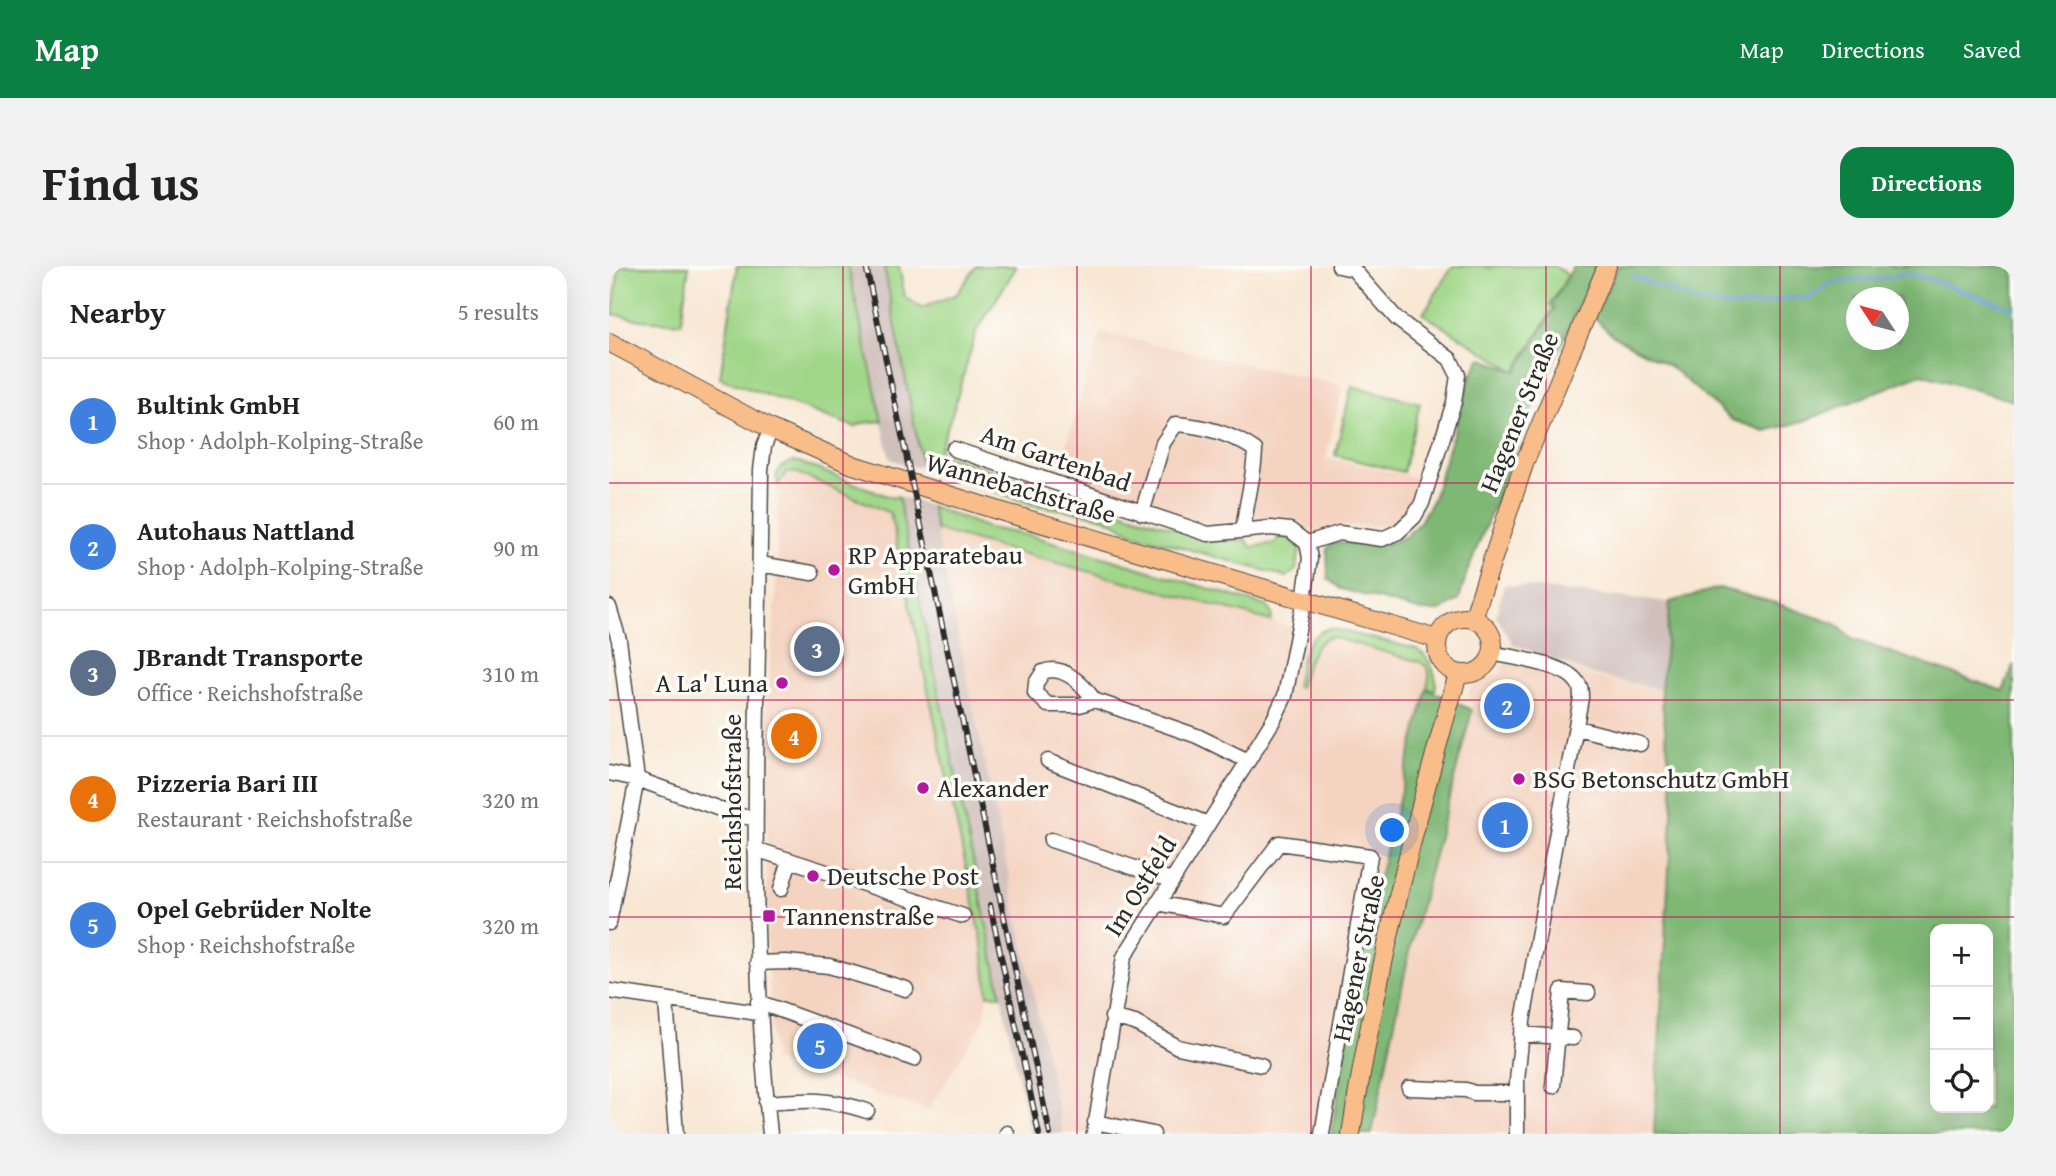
<!DOCTYPE html>
<html lang="en">
<head>
<meta charset="utf-8">
<style>
	body { margin:0; font-family:"Gentium Book Plus",serif; background:#f2f2f2; color:#222 }
	.controls { position:absolute; right:21px; bottom:21px; display:grid; overflow:hidden; border-radius:14px; box-shadow:0 7px 28px #0002 }
	.controls button { width:63px; height:63px; display:grid; place-items:center; padding:0; border:0; border-bottom:2px solid #e0e0e0; background:#fff; color:#222; font:35px sans-serif }
	.compass { position:absolute; left:1237px; top:21px; width:63px; height:63px; border-radius:50%; background:#fff; box-shadow:0 7px 28px #0002; rotate:306deg }
	.you { position:absolute; left:784px; top:565px; width:24px; height:24px; margin:-18px; border:5px solid #fff; border-radius:50%; background:#1a73e8; box-shadow:0 0 0 10px #1a73e833 }
	.badge { display:grid; place-items:center; width:46px; height:46px; border-radius:50%; background:#0b8043; color:#fff; font-size:23px; font-weight:700 }
	.pin { position:absolute; translate:-50% -50%; border:4px solid #fff; box-shadow:0 2px 7px #0006 }
	.list { margin:0; padding:0; list-style:none }
	h2 { display:flex; justify-content:space-between; align-items:center; height:91px; margin:0; padding:0 28px; font-size:30px }
	h2 small { font-size:23px; font-weight:400; color:#767676 }
	.list li { display:grid; grid-template-columns:46px 1fr auto; gap:21px; align-items:center; box-sizing:border-box; height:126px; padding:0 28px; border-top:2px solid #e0e0e0 }
	.list b { display:block; font-size:26px; white-space:nowrap }
	.list p { margin:0; font-size:23px; white-space:nowrap; color:#767676 }
	.list em { font-size:23px; font-style:normal; color:#767676 }
	.icon { flex:none; width:38px; height:38px; fill:none; stroke:currentColor; stroke-width:2; stroke-linecap:round; stroke-linejoin:round }
	.map { position:relative; flex:none; width:1405px; height:868px; overflow:hidden; border-radius:21px }
	header { display:flex; align-items:center; gap:42px; box-sizing:border-box; height:98px; padding:0 35px; background:#0b8043; color:#fff }
	header strong { font-size:33px }
	nav { display:flex; gap:38px; margin-inline-start:auto; font-size:24px }
	.intro { display:flex; align-items:center; justify-content:space-between; box-sizing:border-box; height:168px; padding:0 42px }
	h1 { margin:0; font-size:49px }
	.button { padding:18px 32px; border-radius:21px; background:#0b8043; color:#fff; font-size:24px; font-weight:700 }
	main { display:flex; gap:42px; padding:0 42px }
	aside { flex:1; background:#fff; border-radius:21px; box-shadow:0 7px 28px #0002 }
	.map>svg:first-child { display:block }
	.built { fill:#f4d3c0 }
	.industrial { fill:#d0c0bc }
	.green { fill:#9fd687; stroke:#658059; stroke-width:2 }
	.forest { fill:#7fb774; stroke:#557150; stroke-width:2; fill-rule:evenodd }
	.lines { fill:none; stroke-linecap:round; stroke-linejoin:round }
	.stream { stroke:#70a0da; stroke-width:3.5 }
	.minor-casing { stroke:#4a4744; stroke-width:17 }
	.major-casing { stroke:#4a4744; stroke-width:20 }
	.minor { stroke:#fff; stroke-width:14 }
	.major { stroke:#f8bd89; stroke-width:18 }
	.rail-casing { stroke:#2b2b2b; stroke-width:6 }
	.rail { stroke:#fdfcf7; stroke-width:3.5; stroke-dasharray:10; stroke-linecap:butt }
	.grid { fill:none; stroke:#c2185b; stroke-width:2; stroke-opacity:0.55 }
	.poi-dot { fill:#b5179e; stroke:#fdfcf7; stroke-width:2.5 }
	.labels { text-anchor:middle; stroke-width:7; stroke-linejoin:round; paint-order:stroke }
	.street-label { font-size:26px; fill:#2b2b2b; stroke:#fdfcf7 }
	.poi-label { font-size:26px; fill:#2b2b2b; stroke:#fdfcf7; text-anchor:start }
</style>
</head>
<body>
<header>
<strong>Map</strong>
<nav><a>Map</a><a>Directions</a><a>Saved</a></nav>
</header>
<div class="intro"><h1>Find us</h1><a class="button">Directions</a></div>
<main>
<aside>
<h2>Nearby<small>5 results</small></h2>
<ul class="list">
<li><span class="badge" style="background:#3f7fe0">1</span><div><b>Bultink GmbH</b><p>Shop · Adolph-Kolping-Straße</p></div><em>60 m</em></li>
<li><span class="badge" style="background:#3f7fe0">2</span><div><b>Autohaus Nattland</b><p>Shop · Adolph-Kolping-Straße</p></div><em>90 m</em></li>
<li><span class="badge" style="background:#5c6f8a">3</span><div><b>JBrandt Transporte</b><p>Office · Reichshofstraße</p></div><em>310 m</em></li>
<li><span class="badge" style="background:#e8710a">4</span><div><b>Pizzeria Bari III</b><p>Restaurant · Reichshofstraße</p></div><em>320 m</em></li>
<li><span class="badge" style="background:#3f7fe0">5</span><div><b>Opel Gebrüder Nolte</b><p>Shop · Reichshofstraße</p></div><em>320 m</em></li>
</ul>
</aside>
<div class="map">
<svg width="1405" height="868" viewBox="0 0 1405 868">
	<rect width="100%" height="100%" fill="#fdfcf7"/>
	<filter id="ink" filterUnits="userSpaceOnUse"><feTurbulence type="fractalNoise" baseFrequency=".0143" numOctaves="2"/><feDisplacementMap in="SourceGraphic" scale="14" xChannelSelector="R" yChannelSelector="G"/><feConvolveMatrix kernelMatrix="1 2 1 2 8 2 1 2 1" color-interpolation-filters="sRGB"/></filter>
	<filter id="wash" filterUnits="userSpaceOnUse"><feTurbulence type="fractalNoise" baseFrequency=".00686" numOctaves="4" result="noise"/><feDisplacementMap in="SourceGraphic" scale="28" xChannelSelector="R" yChannelSelector="G"/><feGaussianBlur stdDeviation="1.57" result="paint"/><feColorMatrix in="noise" values="0 0 0 0 0 0 0 0 0 0 0 0 0 0 0 0 0 1.4 0 .05"/><feComposite in="paint" operator="in"/></filter>
	<g filter="url(#wash)">
		<rect width="100%" height="100%" fill="#f8e7d3"/>
		<path class="built" d="M492,66L734,120L717,192L809,212L798,241L780,260H726L705,266L687,253L653,254L606,261L479,222L457,179Z
			M178,206L189,207L281,247L308,367L374,680L379,729L376,752L371,761L319,844L164,795L158,675L157,449L167,331L169,219Z
			M327,264L810,396L819,403L821,408L818,423L757,658L724,868H454Z
			M903,380L978,409L1052,425L1063,533L1045,868H765L803,677L863,444L859,428L864,420L883,409L891,408Z"/>
		<path class="industrial" d="M239,0H275L313,199L305,201L281,193Z
			M289,230L322,240L454,868H421Z
			M895,319L1060,336L1051,424L978,407L904,378L887,350Z"/>
		<path class="green" d="M10,0H80L72,57L32,54L4,48Z
			M128,0H239L273,155L253,157L246,161L111,112Z
			M275,0H290L296,31L313,42L348,28L367,0H408L367,66L345,142L329,187L602,274H637L642,281L667,277L669,271C678,271 686,275 691,283L687,304L678,311L526,268L496,252L471,246L425,239L313,199Z
			M844,0H877L881,2L882,0H945L959,9L941,39L945,42L906,105L814,48Z
			M743,120L811,137L794,206L726,189Z
			M182,196H190L283,232L289,230L392,729H379L374,680L281,247L189,207L178,206L169,219L167,209L173,200Z
			M322,240L379,262L424,270L658,340L663,349L662,355L327,264Z
			M720,362L808,383C821,392 829,409 826,424L818,422C821,410 823,403 811,396L723,371C702,373 697,404 690,421H687C692,397 693,370 720,362Z"/>
		<path class="forest" d="M965,0H987L928,133L858,306L850,333L832,345H813L732,323L719,313L718,283L724,276L764,278L784,276L796,271L811,256L824,233L862,110L872,92L907,106L946,42L942,39Z
			M1009,0H1405V135L1312,108L1195,155L1156,165L1123,154L1062,101L1004,70L985,51ZM1248,32H1290V74H1248Z
			M1110,322L1167,337L1227,358L1243,373L1394,425L1405,399V868H1045L1064,533L1052,425L1061,336ZM1379,663V842H1326V663Z
			M818,423L863,444L802,677L763,868H722L758,658Z"/>
		<g class="lines">
			<path class="stream" d="M1024,10L1089,36L1120,40L1149,39L1178,32H1200L1222,17L1244,14L1280,12L1293,7L1318,12L1405,43"/>
		</g>
	</g>
	<g filter="url(#ink)">
		<g class="lines">
			<g class="minor-casing">
				<path id="minor" d="M345,183L599,268L662,262L681,264L698,277L701,292L695,334L676,430L665,453L639,495
					M533,247L554,177L567,158C595,160 623,168 646,184C645,212 637,237 634,265
					M698,277L730,267L773,273L789,266L805,251L813,237L845,136L849,109L841,93L788,53L744,3L730,0
					M151,298L203,307
					M0,341L10,374L28,513L0,657
					M883,387C904,392 956,398 968,416C972,420 972,426 972,432L914,755L908,815V868
					M968,462L1031,478
					M439,495L599,558
					M0,507L28,513L130,550L146,552
					M442,574L562,614
					M146,583L354,650
					M172,623L181,594
					M548,637L615,650L670,577L761,590L713,868
					M148,697L177,696L220,700L297,723
					M0,725L149,747
					M57,735L67,868
					M149,736L305,793
					M503,751L526,757L569,781L652,799
					M912,768L964,772
					M944,820L953,725L979,727
					M800,822L857,824L865,827H908
					M157,837C199,834 217,832 258,845
					M486,856L544,868
					M161,868C137,647 150,425 152,204L155,180L162,163
					M398,868V867
					M485,868L515,691L639,495L588,470L485,434L471,439H439L426,427L427,417L434,406C454,398 474,418 485,434"/>
			</g>
			<g class="major-casing">
				<path id="major" d="M0,76L162,163L244,199L394,246L828,373
					M828 380a28 28 0 1 1 56 0a28 28 0 1 1-56 0Z
					M864,353L915,198L998,0
					M742,868C766,712 804,560 849,408"/>
			</g>
			<use href="#minor" class="minor"/>
			<use href="#major" class="major"/>
			<g class="rail-casing">
				<path id="rail" d="M257,0L441,868
					M381,639L430,868"/>
			</g>
			<use href="#rail" class="rail"/>
		</g>
	</g>
	<path class="grid" d="M234,0V868M468,0V868M702,0V868M937,0V868M1171,0V868M0,217H1405M0,434H1405M0,651H1405"/>
	<g class="poi-dot">
		<circle cx="225" cy="304" r="7"/>
		<circle cx="173" cy="417" r="7"/>
		<circle cx="910" cy="513" r="7"/>
		<circle cx="314" cy="522" r="7"/>
		<circle cx="204" cy="610" r="7"/>
		<rect x="153" y="643" width="14" height="14" rx="3.5"/>
	</g>
	<g class="labels">
		<g class="street-label">
			<text transform="translate(910 146) rotate(-68)" y="9">Hagener Straße</text>
			<text transform="translate(447 192) rotate(19)" y="9">Am Gartenbad</text>
			<text transform="translate(412 222) rotate(16)" y="9">Wannebachstraße</text>
			<text transform="translate(123 536) rotate(-90)" y="9">Reichshofstraße</text>
			<text transform="translate(531 620) rotate(-58)" y="9">Im Ostfeld</text>
			<text transform="translate(749 692) rotate(-78)" y="9">Hagener Straße</text>
		</g>
		<g class="poi-label">
			<text x="239" y="298">RP Apparatebau<tspan x="239" dy="30">GmbH</tspan></text>
			<text x="159" y="426" text-anchor="end">A La' Luna</text>
			<text x="924" y="522">BSG Betonschutz GmbH</text>
			<text x="328" y="531">Alexander</text>
			<text x="218" y="619">Deutsche Post</text>
			<text x="174" y="659">Tannenstraße</text>
		</g>
	</g>
</svg>
<div class="controls">
<button>+</button>
<button>−</button>
<button><svg class="icon" aria-label="locate" viewBox="0 0 24 24"><circle cx="12" cy="12" r="6"/><path d="M12 2v4M12 18v4M2 12h4M18 12h4"/></svg></button>
</div>
<svg class="compass" viewBox="-18 -18 36 36"><path d="M0-13l5 13h-10z" fill="#e53935"/><path d="M0 13l5-13h-10z" fill="#767676"/></svg>
<div class="you"></div>
<div class="pin badge" style="left:896px;top:559px;background:#3f7fe0">1</div>
<div class="pin badge" style="left:898px;top:440px;background:#3f7fe0">2</div>
<div class="pin badge" style="left:208px;top:383px;background:#5c6f8a">3</div>
<div class="pin badge" style="left:185px;top:470px;background:#e8710a">4</div>
<div class="pin badge" style="left:211px;top:780px;background:#3f7fe0">5</div>
</div>
</main>
</body>
</html>
